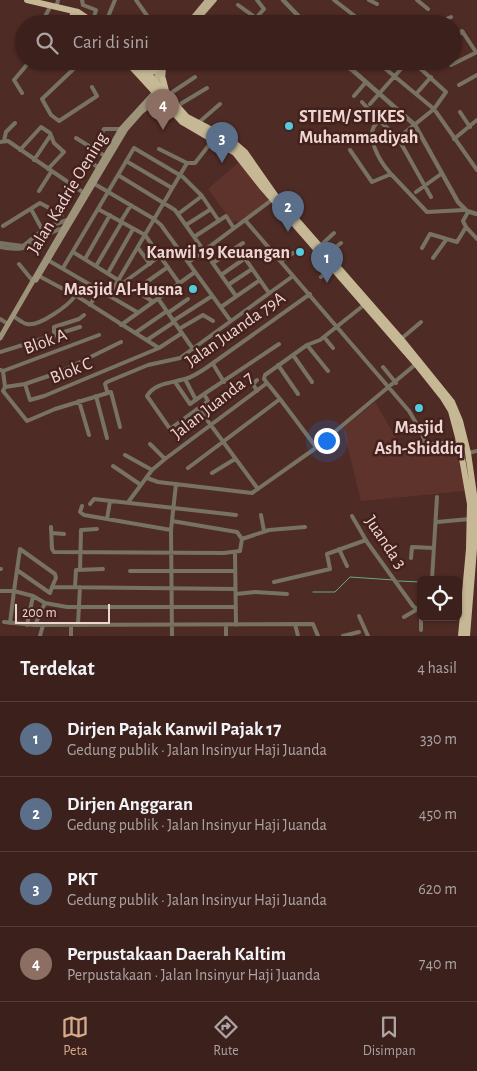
<!DOCTYPE html>
<html lang="id">
<head>
<meta charset="utf-8">
<style>
	body { margin:0; font-family:"Alegreya Sans",sans-serif; background:#462d29; color:#f1f3f6 }
	.controls { position:absolute; right:15px; bottom:15px; display:grid; overflow:hidden; border-radius:8px; box-shadow:0 1px 4px #0004 }
	.controls button { width:45px; height:45px; display:grid; place-items:center; padding:0; border:0; border-bottom:1px solid #543e3b; background:#3b201c; color:#f1f3f6; font:25px sans-serif }
	.scale { position:absolute; left:15px; bottom:12px; width:95px; box-sizing:border-box; padding-left:5px; border:2px solid #edd5d1; border-top:0; font-size:14px; line-height:18px; white-space:nowrap; color:#edd5d1; -webkit-text-stroke:4px #44211c; paint-order:stroke }
	.you { position:absolute; left:326px; top:440px; width:18px; height:18px; margin:-12px; border:4px solid #fff; border-radius:50%; background:#1a73e8; box-shadow:0 0 0 8px #1a73e833 }
	.badge { display:grid; place-items:center; width:32px; height:32px; border-radius:50%; background:#d6ab8b; color:#fff; font-size:16px; font-weight:700 }
	.pin { position:absolute; translate:-50% -41px; filter:drop-shadow(0 1px 2px #0008) }
	.pin::after { content:''; position:absolute; top:26px; width:18px; height:15px; background:inherit; clip-path:polygon(0 0,100% 0,50% 100%) }
	.list { margin:0; padding:0; list-style:none }
	h2 { display:flex; justify-content:space-between; align-items:center; height:65px; margin:0; padding:0 20px; font-size:21px }
	h2 small { font-size:16px; font-weight:400; color:#aca3a3 }
	.list li { display:grid; grid-template-columns:32px 1fr auto; gap:15px; align-items:center; box-sizing:border-box; height:75px; padding:0 20px; border-top:1px solid #543e3b }
	.list b { display:block; font-size:19px; white-space:nowrap }
	.list p { margin:0; font-size:16px; white-space:nowrap; color:#aca3a3 }
	.list em { font-size:16px; font-style:normal; color:#aca3a3 }
	.icon { flex:none; width:28px; height:28px; fill:none; stroke:currentColor; stroke-width:2; stroke-linecap:round; stroke-linejoin:round }
	.map { position:relative; flex:none; width:477px; height:636px; overflow:hidden }
	.search { position:absolute; background:#3b201c; box-shadow:0 1px 4px #0004; left:15px; right:15px; top:15px; height:55px; display:flex; align-items:center; gap:12px; box-sizing:border-box; padding:0 18px; border-radius:28px; color:#aca3a3; font-size:19px }
	.sheet { height:365px; background:#3b201c }
	nav { display:flex; justify-content:space-around; align-items:center; box-sizing:border-box; height:70px; border-top:1px solid #543e3b; background:#3b201c; font-size:14px; color:#aca3a3 }
	nav a { display:grid; justify-items:center; gap:2px }
	nav .on { color:#d6ab8b }
	.map>svg:first-child { display:block }
	.built { fill:#5e332c }
	.lines { fill:none; stroke-linecap:round; stroke-linejoin:round }
	.stream { stroke:#63ae77; stroke-width:1 }
	.minor { stroke:#787263; stroke-width:4 }
	.tertiary { stroke:#787263; stroke-width:4.5 }
	.secondary { stroke:#9d937b; stroke-width:5 }
	.primary { stroke:#b9ad8d; stroke-width:5.5 }
	.trunk { stroke:#c6b895; stroke-width:6 }
	.trunk-bridge { stroke:#c6b895; stroke-width:6 }
	.poi-dot { fill:#54cade; stroke:#44211c; stroke-width:2 }
	.labels { text-anchor:middle; stroke-width:5; stroke-linejoin:round; paint-order:stroke }
	.poi-label { font-size:18px; font-weight:bold; fill:#edd5d1; stroke:#44211c; text-anchor:end }
	.street-label { font-size:18px; fill:#edd5d1; stroke:#44211c }
</style>
</head>
<body>
<div class="map">
<svg width="477" height="636" viewBox="0 0 477 636">
	<rect width="100%" height="100%" fill="#4f2b25"/>
	<path class="built" d="M240,161L271,200L239,224L236,220L233,223L208,189Z
		M375,402L405,453L457,446L466,491L361,501L343,428Z"/>
	<g class="lines">
		<path class="stream" d="M398,581L421,582
			M313,592H335L350,577L394,580"/>
		<path class="minor" d="M82,0L83,5L96,10L94,17
			M136,0L153,24
			M334,0L365,24
			M369,0L377,4
			M417,0L428,9
			M57,4L58,0
			M238,5L256,18L264,9L257,0
			M41,24L49,9
			M67,24L72,14
			M105,24L115,0
			M309,24L315,20
			M435,24L451,17
			M462,31L476,52
			M453,38L463,32
			M22,43L24,42
			M82,61L42,99L51,115L59,121L97,96L92,87
			M376,61L434,109L477,170
			M447,61L451,65L477,52
			M310,63L312,61
			M350,69L358,61
			M459,85L477,75
			M22,93L14,80L30,61
			M416,94L431,77
			M168,95L195,77
			M354,96L366,82
			M362,102L379,121
			M370,104L408,61
			M177,106L207,88
			M460,112L470,127
			M197,124L220,104
			M76,138L105,156
			M398,138L434,109L446,92L412,61
			M454,139L477,120
			M4,141L6,132L15,123
			M0,142L8,141L84,193
			M93,149L104,129H121
			M159,149L187,163
			M20,150L41,127L50,133L54,143L64,152L48,169
			M350,150L372,182L391,174C380,162 362,133 379,121L382,123L398,138L431,197
			M34,160L50,136
			M86,160L98,167
			M126,161L172,188
			M391,174L427,212L464,210
			M118,175L175,210L236,296
			M93,183L154,219L161,225L230,320
			M39,191L51,172
			M416,192L441,174
			M31,209L43,231
			M98,209L145,235
			M178,214L202,196
			M245,220L409,411L422,433L425,445L459,441
			M121,221L131,205
			M186,225L211,209
			M3,226L40,203L62,215
			M466,227L477,239
			M145,235L179,283
			M194,237L226,216L233,227
			M0,243L23,246L45,228L67,220
			M320,246L334,233
			M0,247C35,255 34,235 64,228
			M237,247L269,293
			M138,248L150,264
			M422,248L430,234L457,242L466,227L463,221L468,212
			M73,252L152,301
			M327,254L341,243
			M433,258L446,240
			M46,259L137,312
			M85,259L110,215
			M281,261L293,253
			M189,262L273,199
			M213,263L243,243
			M19,264L32,280
			M96,266L122,222
			M63,268L134,148L183,177L202,196L219,221
			M108,273L133,229
			M221,275L244,259
			M39,276L80,298L159,348
			M321,277L332,267
			M123,283L160,256
			M228,285L252,269
			M135,290L168,267
			M109,296L187,163H195L213,140
			M157,297L193,349
			M90,305L99,290
			M221,307L260,280
			M168,313L188,299
			M13,316C17,318 22,323 27,324C39,327 69,305 75,296
			M0,319L8,324
			M173,321L212,296
			M121,325L195,272
			M179,329L203,315L213,321
			M135,333L167,311
			M54,336V327L79,319L84,315
			M324,337L333,348
			M401,339L421,322
			M147,340L174,322
			M307,345L328,371
			M0,352L80,327
			M293,355L312,382
			M213,364L224,382
			M278,365L298,394
			M383,367L396,383
			M0,370L3,371L99,335
			M3,371L5,387
			M185,379L196,400
			M175,382L190,404L204,394L208,401L170,429L147,396C155,382 174,383 188,378C194,376 200,372 206,368L310,294
			M25,384L60,372L121,342
			M107,391L105,384L107,382L148,365L180,358L293,276
			M257,391L253,384L257,380
			M204,394L279,344
			M96,396L107,438
			M280,399L316,447
			M79,401L89,435
			M199,409L258,489
			M120,427L111,392L55,409L27,421L3,391L5,387L25,384L30,400L44,396L159,348L182,333
			M150,444L165,459
			M468,453L477,451
			M125,455L152,470
			M113,466L141,485
			M188,468L280,399L264,379L265,375L307,345L320,340L364,305
			M212,473L235,459
			M147,478L158,482L252,493L313,450L416,364
			M129,501L152,470L165,459L267,383
			M90,504L94,499L236,515
			M82,506L80,512L84,515L171,530
			M261,515L264,531
			M352,516L367,542L413,606L421,612
			M107,519L110,501
			M437,522L470,519
			M51,527L52,549L54,552L224,553L240,551L242,539L237,532L172,521
			M52,533L64,534
			M242,539L269,530L305,527
			M339,549L347,566
			M235,553L236,625
			M411,558L412,547L434,548
			M0,569H1
			M17,570L50,593L52,587L235,589
			M80,570L81,530L97,529
			M130,571H235
			M432,579L437,497
			M274,582L330,569L327,554L366,540
			M52,587L56,578L55,574L20,549L14,591L33,596L45,603L67,607H236
			M75,587L76,570L103,569
			M0,591H14L10,623
			M236,594L255,592L287,594
			M359,616L368,636
			M404,617L416,610
			M4,622L35,625L313,624L318,636
			M71,624V636
			M78,624L80,587
			M295,624L298,636
			M27,625L33,596
			M35,625L45,603
			M226,625V636
			M421,630V617
			M40,636L43,625
			M172,636L171,530L176,484
			M343,636L359,632"/>
		<path class="tertiary" d="M283,0L306,24
			M342,61L415,125L458,202L467,211L477,214"/>
		<path class="secondary" d="M36,280L126,129L141,112L159,98
			M0,338L121,129L155,92"/>
		<path class="primary" d="M188,24L208,0
			M193,24L214,0
			M162,83L163,70L166,61
			M156,86L158,68L161,61"/>
		<path class="trunk" d="M27,0L78,12L96,24
			M73,14L89,24
			M126,61L182,122L235,153L261,186L416,364L443,398L451,411L459,441L470,504L469,549L461,636
			M137,61L187,117L231,140L245,152L275,195L401,339L452,402L460,421L468,453L475,501L474,549L467,636
			M149,74L158,68
			M163,79L166,91"/>
		<path class="trunk-bridge" d="M131,61L184,120L237,149L267,188"/>
	</g>
	<g class="poi-dot">
		<circle cx="289" cy="126" r="5"/>
		<circle cx="300" cy="252" r="5"/>
		<circle cx="193" cy="289" r="5"/>
		<circle cx="419" cy="408" r="5"/>
	</g>
	<g class="labels">
		<g class="poi-label">
			<text x="299" y="122" text-anchor="start">STIEM/ STIKES<tspan x="299" dy="21">Muhammadiyah</tspan></text>
			<text x="290" y="258">Kanwil 19 Keuangan</text>
			<text x="183" y="295">Masjid Al-Husna</text>
			<text x="419" y="433" text-anchor="middle">Masjid<tspan x="419" dy="21">Ash-Shiddiq</tspan></text>
		</g>
		<g class="street-label">
			<text transform="translate(67 193) rotate(-59)" y="6">Jalan Kadrie Oening</text>
			<text transform="translate(235 329) rotate(-35)" y="6">Jalan Juanda 79A</text>
			<text transform="translate(45 341) rotate(-20)" y="6">Blok A</text>
			<text transform="translate(71 370) rotate(-22)" y="6">Blok C</text>
			<text transform="translate(212 405) rotate(-38)" y="6">Jalan Juanda 7</text>
			<text transform="translate(386 542) rotate(56)" y="6">Juanda 3</text>
		</g>
	</g>
</svg>
<div class="controls">
<button><svg class="icon" aria-label="locate" viewBox="0 0 24 24"><circle cx="12" cy="12" r="6"/><path d="M12 2v4M12 18v4M2 12h4M18 12h4"/></svg></button>
</div>
<div class="scale">200 m</div>
<div class="you"></div>
<div class="pin badge" style="left:327px;top:283px;background:#5c6f8a">1</div>
<div class="pin badge" style="left:288px;top:232px;background:#5c6f8a">2</div>
<div class="pin badge" style="left:222px;top:163px;background:#5c6f8a">3</div>
<div class="pin badge" style="left:163px;top:130px;background:#8d6e63">4</div>
<div class="search"><svg class="icon" aria-label="search" viewBox="0 0 24 24"><circle cx="10" cy="10" r="6"/><path d="M15 15l6 6"/></svg>Cari di sini</div>
</div>
<section class="sheet">
<h2>Terdekat<small>4 hasil</small></h2>
<ul class="list">
<li><span class="badge" style="background:#5c6f8a">1</span><div><b>Dirjen Pajak Kanwil Pajak 17</b><p>Gedung publik · Jalan Insinyur Haji Juanda</p></div><em>330 m</em></li>
<li><span class="badge" style="background:#5c6f8a">2</span><div><b>Dirjen Anggaran</b><p>Gedung publik · Jalan Insinyur Haji Juanda</p></div><em>450 m</em></li>
<li><span class="badge" style="background:#5c6f8a">3</span><div><b>PKT</b><p>Gedung publik · Jalan Insinyur Haji Juanda</p></div><em>620 m</em></li>
<li><span class="badge" style="background:#8d6e63">4</span><div><b>Perpustakaan Daerah Kaltim</b><p>Perpustakaan · Jalan Insinyur Haji Juanda</p></div><em>740 m</em></li>
</ul>
</section>
<nav>
<a class="on"><svg class="icon" aria-label="map" viewBox="0 0 24 24"><path d="M3 6l6-2 6 2 6-2v14l-6 2-6-2-6 2zM9 4v14M15 6v14"/></svg>Peta</a>
<a><svg class="icon" aria-label="directions" viewBox="0 0 24 24"><path d="M12 3l9 9-9 9-9-9zM9 14v-3h6M13 9l2 2-2 2"/></svg>Rute</a>
<a><svg class="icon" aria-label="saved" viewBox="0 0 24 24"><path d="M7 4h10v16l-5-4-5 4z"/></svg>Disimpan</a>
</nav>
</body>
</html>
